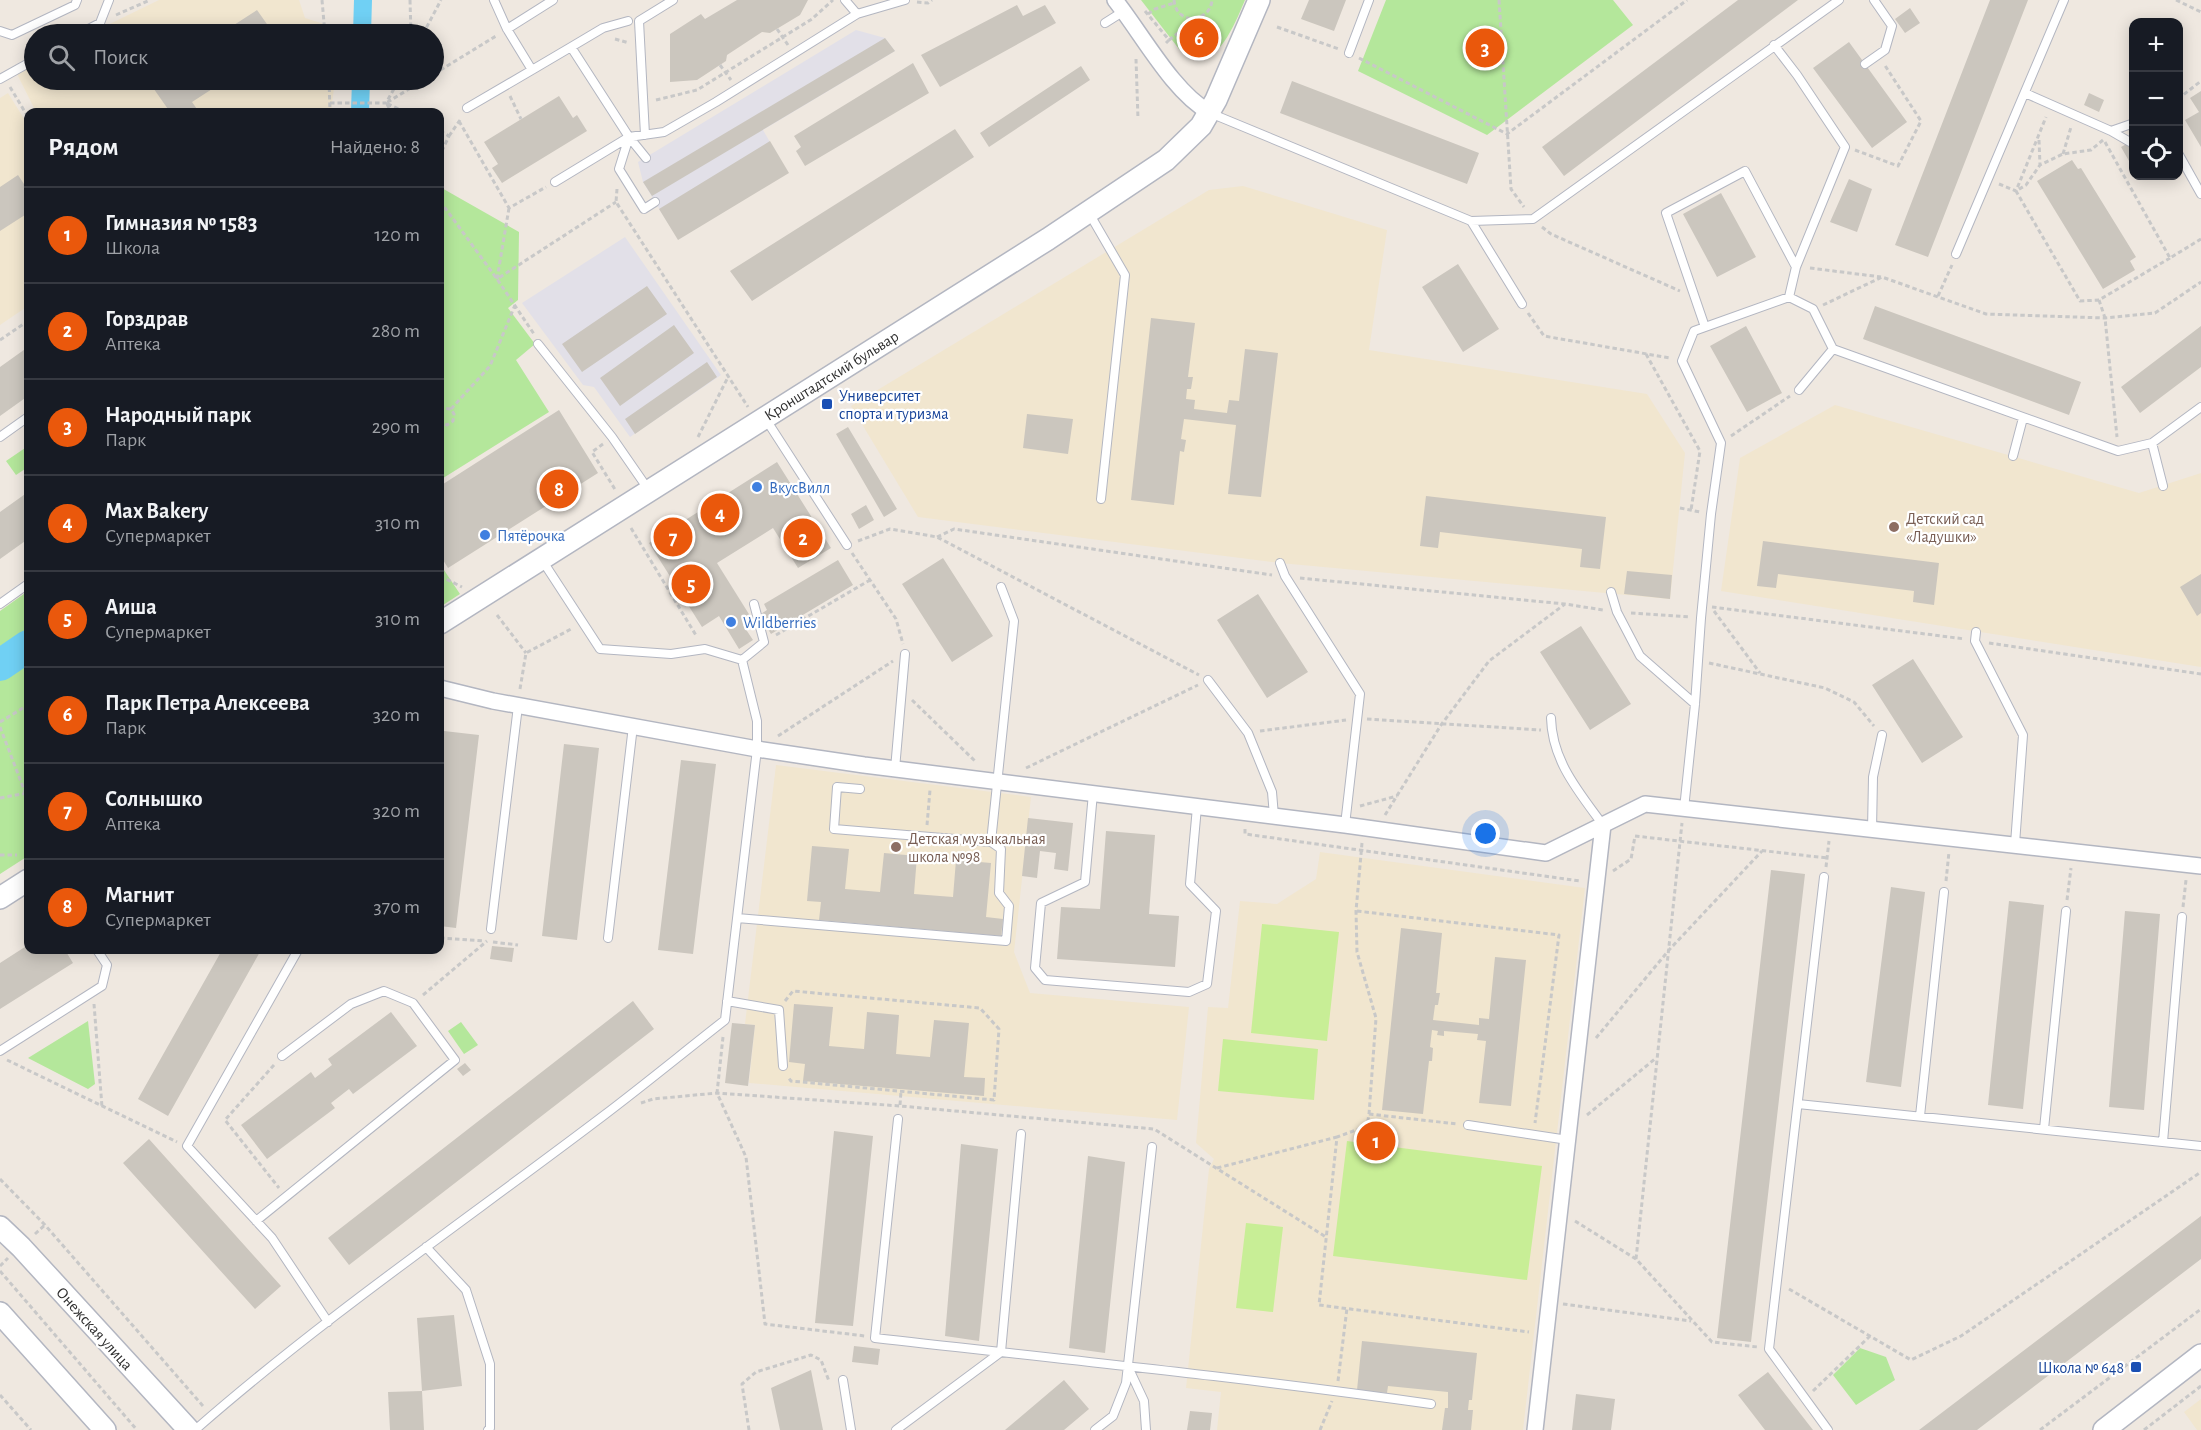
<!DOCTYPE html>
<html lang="ru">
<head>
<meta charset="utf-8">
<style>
	body { margin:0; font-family:"Alegreya Sans",sans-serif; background:#20242c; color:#f1f3f6 }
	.controls { position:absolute; right:18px; top:18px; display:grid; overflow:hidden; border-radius:12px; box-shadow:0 3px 15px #0003 }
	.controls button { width:54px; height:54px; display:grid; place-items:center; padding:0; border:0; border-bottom:2px solid #363941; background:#171b24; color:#f1f3f6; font:30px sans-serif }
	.you { position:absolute; left:1486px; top:834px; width:21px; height:21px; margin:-15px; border:4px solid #fff; border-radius:50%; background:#1a73e8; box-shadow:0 0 0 9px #1a73e833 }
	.badge { display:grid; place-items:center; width:39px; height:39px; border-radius:50%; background:#ea580c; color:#fff; font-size:20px; font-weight:700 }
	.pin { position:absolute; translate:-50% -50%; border:3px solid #fff; box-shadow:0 2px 6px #0006 }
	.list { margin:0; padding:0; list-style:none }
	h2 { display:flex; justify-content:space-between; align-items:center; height:78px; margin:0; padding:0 24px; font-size:26px }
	h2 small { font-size:20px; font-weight:400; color:#9ea1a6 }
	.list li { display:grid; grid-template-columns:39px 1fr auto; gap:18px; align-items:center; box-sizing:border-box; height:96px; padding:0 24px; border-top:2px solid #363941 }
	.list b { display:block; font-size:22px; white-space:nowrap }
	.list p { margin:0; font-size:20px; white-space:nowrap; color:#9ea1a6 }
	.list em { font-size:20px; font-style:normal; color:#9ea1a6 }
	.icon { flex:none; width:33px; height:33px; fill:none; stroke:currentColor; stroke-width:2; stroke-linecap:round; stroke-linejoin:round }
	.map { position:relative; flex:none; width:2201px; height:1430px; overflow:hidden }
	.search { position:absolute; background:#171b24; box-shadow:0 3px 15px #0003; left:24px; top:24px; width:420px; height:66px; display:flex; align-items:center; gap:15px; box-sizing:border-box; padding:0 21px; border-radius:33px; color:#9ea1a6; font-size:22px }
	.panel { position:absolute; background:#171b24; box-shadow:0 3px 15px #0003; left:24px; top:108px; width:420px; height:846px; border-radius:12px }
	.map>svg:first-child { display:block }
	.industrial { fill:#e2e0e8 }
	.education { fill:#f1e6cf }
	.green { fill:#b4e79b }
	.pitch { fill:#c8ee96 }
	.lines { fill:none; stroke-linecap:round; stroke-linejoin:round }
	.canal { stroke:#70d0f4; stroke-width:18 }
	.river { stroke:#70d0f4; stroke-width:32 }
	.building { fill:#cbc6be }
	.lane-casing { stroke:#b3b6c1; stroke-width:10 }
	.street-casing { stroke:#b3b6c1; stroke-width:18 }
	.secondary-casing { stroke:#b3b6c1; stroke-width:24 }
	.path { stroke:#c8c8c8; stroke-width:3; stroke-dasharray:4.5 3; stroke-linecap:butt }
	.lane { stroke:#fff; stroke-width:8 }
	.street { stroke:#fff; stroke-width:15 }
	.secondary { stroke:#fff; stroke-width:21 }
	.transit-dot { fill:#1a4fb4; stroke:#fff; stroke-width:2 }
	.shop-dot { fill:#3f7fe0; stroke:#fff; stroke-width:2 }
	.education-dot { fill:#8d6e63; stroke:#fff; stroke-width:2 }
	.labels { text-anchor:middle; stroke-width:4.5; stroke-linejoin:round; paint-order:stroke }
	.street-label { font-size:16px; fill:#2d2d2d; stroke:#fff }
	.transit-label { font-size:16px; fill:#164399; stroke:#fff; text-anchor:start }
	.shop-label { font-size:16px; fill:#366cbe; stroke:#fff; text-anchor:start }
	.education-label { font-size:16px; fill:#785e54; stroke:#fff; text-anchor:start }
</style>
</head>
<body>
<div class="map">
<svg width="2201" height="1430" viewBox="0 0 2201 1430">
	<rect width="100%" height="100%" fill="#efe8e0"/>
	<path class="industrial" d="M856,30L885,38L895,51L763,130L778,156L668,223L643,182L638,162Z
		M625,237L721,375L630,437L594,387L583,385L522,303Z"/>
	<path class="education" d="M159,0H299L305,18L343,30L342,34H89Z
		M34,61V80H335L331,112H36L15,70Z
		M8,93L28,125V306L0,325V98Z
		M1243,186L1387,230L1369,350L1647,394L1685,453L1670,599L1280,563L918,517L851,406L1209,190Z
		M1835,405L2139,493L2201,473V667L1721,591L1740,458Z
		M776,765L1031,797L1014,952L1030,993L1189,1007L1177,1120L749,1083L755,1025L745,1024Z
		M1320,852L1585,888L1523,1430H1217L1221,1392L1186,1388L1209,1169L1214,1159L1196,1143L1208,1007L1228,1008L1240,901L1277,904L1316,879Z
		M2201,1399V1430H2197L2184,1412Z"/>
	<path class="green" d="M1141,0H1245C1235,23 1213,83 1179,49Z
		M1386,0H1613L1633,25L1487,135L1358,71Z
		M440,187L519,232L518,300L508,308L535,344L516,360L549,412L440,480Z
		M28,446V467L16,475L6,461Z
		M440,564L460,594L440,607Z
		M28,591V856L0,874V611Z
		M88,1021L95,1084L88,1089L28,1058Z
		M461,1022L478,1045L464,1054L448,1031Z
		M1860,1348L1886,1357L1895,1380L1856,1405L1833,1375Z"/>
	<path class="pitch" d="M1262,924L1339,932L1327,1041L1251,1033Z
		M1223,1039L1318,1049L1314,1100L1218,1091Z
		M1347,1141L1542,1166L1527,1280L1333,1256Z
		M1246,1223L1283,1227L1273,1312L1236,1308Z"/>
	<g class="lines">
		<path class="canal" d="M362,34L363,0
			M360,112L361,80"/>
		<path class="river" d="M0,665L28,646"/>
	</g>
	<path class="building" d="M737,0H808L800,15L770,33L762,32L727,55L726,61L697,80L670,82V34L701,14L705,19Z
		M1309,0H1346L1334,31L1301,19Z
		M1738,0H1798L1564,176L1542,147Z
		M1990,0H2028L1928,257L1895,245Z
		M1017,5L1023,16L1045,5L1056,23L940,87L921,55Z
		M1910,8L1920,23L1905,33L1895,19Z
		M257,10L274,34H220Z
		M885,38L895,51L652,196L643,182Z
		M1849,42L1907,122L1872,148L1813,68Z
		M913,63L929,93L805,166L796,151L801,147L794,136Z
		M1081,66L1090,80L989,147L980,133Z
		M152,80H226L192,102L199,112H170L149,82Z
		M1292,81L1479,153L1467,184L1280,113Z
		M2201,91V147L2185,120L2199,112L2190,98Z
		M2089,93L2104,100L2099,112L2084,105Z
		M559,96L573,118L577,115L587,131L502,183L492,168L498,164L484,142Z
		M955,129L974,157L752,301L730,271Z
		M2134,140V158L2129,161L2121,147Z
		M770,141L789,173L678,240L659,209Z
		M2072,160L2078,169L2081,168L2136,257L2130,261L2135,270L2103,289L2037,181Z
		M18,175L28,190V213L0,231V187Z
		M1849,179L1872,189L1857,232L1830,222Z
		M1721,193L1756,257L1717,277L1683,214Z
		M1458,264L1499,329L1463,352L1422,287Z
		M647,286L667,314L582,372L562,344Z
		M1875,306L2081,382L2069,415L1863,339Z
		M1151,318L1195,323L1188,377H1193L1191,389H1187L1186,399L1195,400L1194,409L1227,413L1229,400L1239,401L1245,349L1278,353L1261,497L1228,494L1236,425L1184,419L1181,439L1186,440L1184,452L1180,451L1174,505L1131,500Z
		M674,325L694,353L620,406L600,378Z
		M1746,326L1782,393L1747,412L1710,346Z
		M2201,326V367L2140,413L2121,387Z
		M28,347V396L0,416V367Z
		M707,362L717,377L635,434L625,419Z
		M559,410L598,473L448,568L440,555V486Z
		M1027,414L1073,419L1068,454L1023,448Z
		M848,427L897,509L884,517L836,434Z
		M777,462L831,548L798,568L773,528L717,563L752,619L743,625L753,640L739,649L719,616L702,627L649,543Z
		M28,492V539L0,559V512Z
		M1426,496L1606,517L1600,569L1580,567L1582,549L1440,532L1438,548L1420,546Z
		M866,505L874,520L859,529L851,514Z
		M1763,541L1939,563L1934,605L1913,602L1914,591L1778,574L1776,588L1757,586Z
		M943,558L993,636L952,662L902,584Z
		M838,560L853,585L771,634L759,615L767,610L764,604Z
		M1627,571L1672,575L1670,599L1624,594Z
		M2201,574V613L2197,616L2180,587Z
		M1258,594L1308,672L1267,698L1217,620Z
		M1581,626L1631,704L1590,730L1540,652Z
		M1913,659L1963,737L1922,763L1872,685Z
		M444,731L479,735L456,928L440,926V766Z
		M564,744L599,748L577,940L542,936Z
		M681,760L716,764L693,954L658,950Z
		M1028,818L1073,823L1068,871L1054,869L1056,853L1040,851L1037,878L1022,876Z
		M1106,831L1155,835L1149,914L1179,916L1175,967L1057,959L1061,907L1100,909Z
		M812,846L849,849L845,889L880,892L884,853L917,856L914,894L953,897L956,860L991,863L986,917L1003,919L1001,936L819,920L821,902L807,901Z
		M1771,870L1805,874L1751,1342L1717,1338Z
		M1891,887L1925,892L1901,1087L1866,1082Z
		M2009,901L2044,905L2023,1109L1988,1105Z
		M2125,911L2160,914L2144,1110L2109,1107Z
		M1401,928L1442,933L1436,993H1440L1438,1005H1435L1433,1020L1479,1025V1018L1489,1019L1495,957L1526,960L1511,1106L1479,1103L1486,1041L1477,1040L1478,1034L1444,1031V1036L1437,1035L1438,1031L1432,1030L1430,1047L1433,1048L1432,1061H1429L1423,1114L1382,1110Z
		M28,945V950H65L73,963L0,1009V963Z
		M492,946L514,948L512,962L490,959Z
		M222,950H261L168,1116L138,1099Z
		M633,1001L654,1029L349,1265L328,1238Z
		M794,1004L833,1007L829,1046L864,1049L867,1012L899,1015L896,1054L930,1057L934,1020L969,1023L964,1077L985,1078L984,1096L803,1081L805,1064L789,1062Z
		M391,1012L417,1046L353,1094L349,1089L331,1103L335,1108L267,1159L241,1125L311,1072L315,1078L332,1065L328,1059Z
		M732,1023L755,1025L748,1086L725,1083Z
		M465,1063L471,1070L463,1076L457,1069Z
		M834,1131L873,1136L853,1326L815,1323Z
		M149,1139L281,1286L255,1309L123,1163Z
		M961,1144L998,1149L979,1341L945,1336Z
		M1088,1156L1125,1162L1105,1353L1069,1348Z
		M2201,1216V1259L1977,1430H1919Z
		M454,1315L462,1386L422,1391L417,1318Z
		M1362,1341L1477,1353L1472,1400H1469L1468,1410H1473L1471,1430H1442L1445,1408H1448V1392L1388,1386L1387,1393L1357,1390Z
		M854,1346L880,1349L878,1365L852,1362Z
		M811,1370L823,1430H780L771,1388Z
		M1768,1372L1813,1430H1765L1738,1395Z
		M1064,1380L1089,1409L1064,1430H1005Z
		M422,1391L424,1430H390L388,1392Z
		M1576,1394L1615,1399L1611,1430H1572Z
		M1190,1411L1212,1413L1210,1430H1187Z"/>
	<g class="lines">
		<g class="lane-casing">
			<path id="lane" d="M494,0L507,29L532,70L571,47L629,137L664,132L716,102L857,14L905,0
				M845,0L857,14
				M1105,23L1124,11
				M507,29L553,0
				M0,31L12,35L75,5L77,0
				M79,34L100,23L109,0
				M1774,45L1797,75L1845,147L1796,267
				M571,47L603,28L628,21
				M1349,53L1369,0
				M1865,64L1885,50L1892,26L1874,0
				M0,79L34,60
				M2025,93L2111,131L2134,123
				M467,108L532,70
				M1210,113L1471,221L1522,304
				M2111,131L2130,142
				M645,135L639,21L673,0
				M2178,153L2201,194
				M646,158L629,137L619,169L644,209L655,202
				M555,182L629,137
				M1089,213L1125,275L1101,499
				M1471,221L1533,219L1839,0
				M1956,254L2064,0
				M1705,327L1666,213L1745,171L1796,267L1789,297
				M538,344L612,437L648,489
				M1799,390L1833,349
				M765,418L847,545
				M0,437L28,417
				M2152,443L2163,486
				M2013,456L2023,418
				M542,560L600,649L671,654L705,649L742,660
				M1280,563L1285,576L1360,694L1345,825
				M1611,592L1617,612L1640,656L1695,704
				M0,604L28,584
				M1976,632L1975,641L2023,735L2015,844
				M742,660L764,642L754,604
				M1208,680L1248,733L1272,792L1274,816
				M1551,718C1552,761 1579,792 1603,825
				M895,769L905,654
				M860,789L837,787L834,829L991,842L1014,621L1001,587
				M1093,793L1085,882L1041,903L1035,968L1045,980L1189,992L1207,984L1216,911L1190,884L1197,807
				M1684,809L1695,704L1701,618L1711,514L1721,443L1682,361L1694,331L1789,297L1813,309L1833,349L2118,451L2152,443L2201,407
				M1872,830L1873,777L1882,735
				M1824,877L1769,1349L1828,1430
				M737,918L1006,941L1009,906L999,893L1001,849L991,842
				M491,929L518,706
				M608,938L633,726
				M298,950L187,1146L272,1238L328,1322
				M727,1001L779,1010L783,1066
				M0,1051L102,986L107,965L97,950
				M1798,1104L2201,1146
				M1920,1116L1944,892
				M898,1119L875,1338C1061,1359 1247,1378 1431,1404
				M1468,1125L1568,1140
				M2044,1129L2066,911
				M2163,1142L2182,917
				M256,1221L455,1060L413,1003L384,991L351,1004L282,1056
				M426,1247L466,1290L490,1364V1428L488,1430
				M1129,1369L1144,1401L1146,1430
				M843,1380L851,1430
				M195,1430C324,1317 466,1220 603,1116C644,1085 684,1052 725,1020L757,749V721L742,660
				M896,1430L1001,1352L1021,1134
				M1095,1430L1113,1416L1126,1383L1152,1147"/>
		</g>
		<g class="street-casing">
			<path id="street" d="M1115,0C1142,34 1173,92 1209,112
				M440,688L493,701L757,749L864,765L1345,825L1546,853L1645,804L2201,866
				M1535,1430L1603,825"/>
		</g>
		<g class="secondary-casing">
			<path id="secondary" d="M440,623L1048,239L1166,160L1201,126L1216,100L1259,0
				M0,898L28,880
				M0,1227L21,1247L189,1430
				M0,1313L105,1430
				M2104,1430L2201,1355"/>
		</g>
		<path class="path" d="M322,0L325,34
			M410,0L411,34
			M1174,0C1175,11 1181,17 1192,19C1203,17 1211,12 1212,0
			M1499,0L1511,189L1524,207
			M2176,0L2201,12
			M917,2L928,3L932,0
			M1145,11L1169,40L1166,43
			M1148,14L1155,9L1174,3
			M116,15L150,0
			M1277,27L1339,49
			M777,29L788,45
			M423,34L441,0
			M615,39L629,43
			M1169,40L1182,30L1189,18
			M1359,58L1507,134L1687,0
			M1136,59L1138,119
			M720,65L731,80
			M434,74L496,36
			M329,80L330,112
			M10,87L28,117
			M510,96L521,119
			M2178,99L2201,81
			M656,100L697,90L812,19L833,0
			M330,103H386L399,80
			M387,104L391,112
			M405,112L386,103L424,80
			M459,121L509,208L546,187
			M440,131L449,136L440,155
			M449,136L460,120
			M2039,140L2040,165
			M2103,140L2091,150L2063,154L2040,165L2026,185L2016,191L2080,301L2099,300L2170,258
			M2105,142L2170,258L2201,239
			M1855,150L1898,166L1921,121L1884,64
			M2063,154L2071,127
			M1999,184L2016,191L2046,117
			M617,189L616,202L748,407
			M440,201L497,279L534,334
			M509,208L497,279L616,202
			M1542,227L1551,234L1680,291
			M1810,268L1881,277
			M1938,296L1952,265
			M2099,300L2105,318L2117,437
			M1823,305L1882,277L1986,314L2105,318L2155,313L2201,282
			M1528,313L1544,336L1670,358
			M0,340L28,321
			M1646,354L1700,451L1691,510
			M451,409L490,366L515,305
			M440,411L443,408L451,409L454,414L453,421L447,425L440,423
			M1731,436L1790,396
			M698,437L728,377
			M603,444L592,452L616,491
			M1680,508L1700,512
			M631,528L697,637
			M937,537L954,529L1272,575
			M858,541L890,529L937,537L1199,675
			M852,553L896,619L903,644
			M440,576L462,587
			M1300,578L1565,604L1603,610
			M1712,607L1965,639
			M1714,611L1760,673
			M1631,613L1690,617
			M497,615L526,653
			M776,635L870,580
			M1989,643L2201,674
			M1709,663L1825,688L1854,702L1874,726
			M520,689L526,653L573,628
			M912,700L976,762
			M1367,719L1541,730
			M0,722L28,705
			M0,727L28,800
			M1260,731L1346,720
			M778,736L893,661
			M1026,768L1198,685
			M0,798L27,793
			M1360,806L1397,796
			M1385,815L1441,725L1489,661L1565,604
			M927,825L930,790
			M1245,829V834L1580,881
			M1362,843L1356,911L1357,952L1376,1018L1369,1114L1367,1126L1337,1137L1319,1305L1529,1332
			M0,855H17
			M1826,867L1829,841
			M1613,871L1631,859L1635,836L1827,858
			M1946,881L1949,852
			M2067,900L2071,868
			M2183,907L2186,880
			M1357,911L1559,935L1535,1123
			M440,938L485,941
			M493,942L518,945
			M423,995L487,941
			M785,1001L793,991L980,1008L999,1029L994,1100L791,1081L788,1077
			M94,1004L102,1107
			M723,1037L717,1093L746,1157L765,1324L865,1336
			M1596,1038L1669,950L1762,851
			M7,1060L177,1142
			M274,1065L225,1120L279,1188
			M641,1103L653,1099L717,1093L900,1106L1154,1129L1326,1237
			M900,1105L901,1091
			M1369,1114L1457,1124
			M1587,1115L1656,1058
			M1217,1168L1337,1137
			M0,1179L45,1225L203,1406
			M1575,1221L1636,1259L1712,1342L1758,1347
			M35,1234L45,1225
			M1636,1259L1682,823
			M0,1266L8,1258
			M0,1271L137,1430
			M1789,1289L1911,1360L1961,1336L2201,1172
			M1563,1304L1691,1321
			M1338,1381L1347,1308
			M1813,1391L1870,1336
			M0,1395L31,1430
			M749,1430L742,1384L756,1372L811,1355L821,1360L829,1381
			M1320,1430L1332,1401
			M2040,1430L2201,1309
			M2144,1430L2201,1386"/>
		<use href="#lane" class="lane"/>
		<use href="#street" class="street"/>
		<use href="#secondary" class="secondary"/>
	</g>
	<g class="transit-dot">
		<rect x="821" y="398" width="12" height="12" rx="3"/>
		<rect x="2130" y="1361" width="12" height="12" rx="3"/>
	</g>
	<g class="shop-dot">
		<circle cx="757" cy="487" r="6"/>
		<circle cx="485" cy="535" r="6"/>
		<circle cx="731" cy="622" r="6"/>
	</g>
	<g class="education-dot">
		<circle cx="1894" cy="527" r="6"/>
		<circle cx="896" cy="847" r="6"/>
	</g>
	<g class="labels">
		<g class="street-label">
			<text transform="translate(831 375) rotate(-32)" y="6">Кронштадтский бульвар</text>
			<text transform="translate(95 1328) rotate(48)" y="6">Онежская улица</text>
		</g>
		<g class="transit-label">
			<text x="839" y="401">Университет<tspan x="839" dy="18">спорта и туризма</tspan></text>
			<text x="2124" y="1373" text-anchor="end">Школа № 648</text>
		</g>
		<g class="shop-label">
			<text x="769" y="493">ВкусВилл</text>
			<text x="497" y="541">Пятёрочка</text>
			<text x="743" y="628">Wildberries</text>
		</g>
		<g class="education-label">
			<text x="1906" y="524">Детский сад<tspan x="1906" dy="18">«Ладушки»</tspan></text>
			<text x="908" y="844">Детская музыкальная<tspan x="908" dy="18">школа №98</tspan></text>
		</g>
	</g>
</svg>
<div class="controls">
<button>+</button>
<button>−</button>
<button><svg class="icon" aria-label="locate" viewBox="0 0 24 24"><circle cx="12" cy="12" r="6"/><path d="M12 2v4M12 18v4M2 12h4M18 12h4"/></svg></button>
</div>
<div class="you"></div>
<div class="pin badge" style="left:1376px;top:1141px">1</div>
<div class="pin badge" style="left:803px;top:538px">2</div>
<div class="pin badge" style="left:1485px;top:48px">3</div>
<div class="pin badge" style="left:720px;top:513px">4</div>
<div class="pin badge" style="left:691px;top:584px">5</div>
<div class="pin badge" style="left:1199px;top:38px">6</div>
<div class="pin badge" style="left:673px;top:537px">7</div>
<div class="pin badge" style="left:559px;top:489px">8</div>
<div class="search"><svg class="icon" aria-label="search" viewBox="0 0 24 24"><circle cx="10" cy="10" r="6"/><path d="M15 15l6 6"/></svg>Поиск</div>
<section class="panel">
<h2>Рядом<small>Найдено: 8</small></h2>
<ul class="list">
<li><span class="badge">1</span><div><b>Гимназия № 1583</b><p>Школа</p></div><em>120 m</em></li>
<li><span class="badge">2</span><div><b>Горздрав</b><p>Аптека</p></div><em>280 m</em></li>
<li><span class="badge">3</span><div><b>Народный парк</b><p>Парк</p></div><em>290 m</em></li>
<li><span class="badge">4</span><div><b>Max Bakery</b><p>Супермаркет</p></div><em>310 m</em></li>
<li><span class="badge">5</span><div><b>Аиша</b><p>Супермаркет</p></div><em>310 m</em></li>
<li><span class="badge">6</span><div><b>Парк Петра Алексеева</b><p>Парк</p></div><em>320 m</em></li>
<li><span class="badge">7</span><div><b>Солнышко</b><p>Аптека</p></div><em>320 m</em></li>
<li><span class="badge">8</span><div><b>Магнит</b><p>Супермаркет</p></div><em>370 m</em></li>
</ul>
</section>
</div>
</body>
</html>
